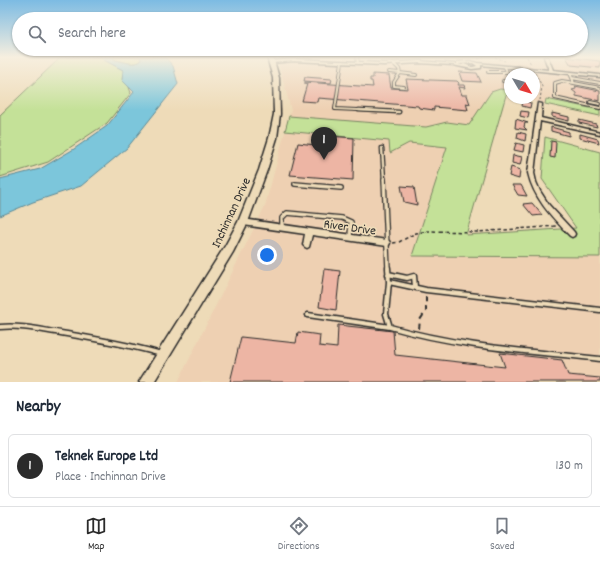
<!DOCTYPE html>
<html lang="en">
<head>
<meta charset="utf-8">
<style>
	body { margin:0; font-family:Dekko,sans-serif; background:#f2f2f3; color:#1f2937 }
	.compass { position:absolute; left:504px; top:68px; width:36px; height:36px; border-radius:50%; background:#fff; box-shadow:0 1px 3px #0004; rotate:128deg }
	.you { position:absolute; left:267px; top:255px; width:14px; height:14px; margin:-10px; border:3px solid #fff; border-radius:50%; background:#1a73e8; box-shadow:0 0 0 6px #1a73e833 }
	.badge { display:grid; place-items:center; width:26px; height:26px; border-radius:50%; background:#2b2b2b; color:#fff; font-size:13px; font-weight:700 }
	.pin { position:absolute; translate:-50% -33px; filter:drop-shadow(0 1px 2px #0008) }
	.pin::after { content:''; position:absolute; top:21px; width:14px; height:12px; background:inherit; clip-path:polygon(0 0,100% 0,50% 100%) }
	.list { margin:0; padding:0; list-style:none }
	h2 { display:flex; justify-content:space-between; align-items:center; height:52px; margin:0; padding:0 16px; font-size:17px }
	h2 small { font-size:13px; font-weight:400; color:#747a83 }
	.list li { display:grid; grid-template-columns:26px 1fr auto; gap:12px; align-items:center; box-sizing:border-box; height:64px; margin:0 8px 8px; padding:0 8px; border:1px solid #e0e1e3; border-radius:6px }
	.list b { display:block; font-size:15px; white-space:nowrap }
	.list p { margin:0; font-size:13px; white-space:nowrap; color:#747a83 }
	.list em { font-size:13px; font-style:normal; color:#747a83 }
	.icon { flex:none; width:22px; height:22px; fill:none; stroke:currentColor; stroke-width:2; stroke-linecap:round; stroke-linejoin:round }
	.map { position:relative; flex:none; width:600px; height:382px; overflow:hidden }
	.search { position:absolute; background:#fff; box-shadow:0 1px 3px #0004; left:12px; right:12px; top:12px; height:44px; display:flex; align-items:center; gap:10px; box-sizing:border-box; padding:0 14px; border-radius:22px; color:#747a83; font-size:15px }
	.sheet { height:124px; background:#fff }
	nav { display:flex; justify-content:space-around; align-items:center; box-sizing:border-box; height:56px; border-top:1px solid #e0e1e3; background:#fff; font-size:11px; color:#747a83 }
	nav a { display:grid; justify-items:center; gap:2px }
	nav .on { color:#2b2b2b }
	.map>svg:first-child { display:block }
	.built { fill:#eed0b2 }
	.green { fill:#c4e198; stroke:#788662 }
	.water { fill:#7bc6db; stroke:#5b8895 }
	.building { fill:#edb5a4; stroke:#2b2b2b }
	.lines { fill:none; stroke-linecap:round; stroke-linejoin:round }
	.lane-far3-casing { stroke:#2b2b2b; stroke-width:4 }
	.lane-far2-casing { stroke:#2b2b2b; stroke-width:5 }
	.lane-far1-casing { stroke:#2b2b2b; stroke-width:6 }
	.lane-casing { stroke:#2b2b2b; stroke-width:7 }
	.street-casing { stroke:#2b2b2b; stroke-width:3 }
	.secondary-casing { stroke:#2b2b2b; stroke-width:3 }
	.path-far2 { stroke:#2b2b2b; stroke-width:1; stroke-dasharray:2.5 2; stroke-linecap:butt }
	.path-far1 { stroke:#2b2b2b; stroke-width:1.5; stroke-dasharray:3.5 2.5; stroke-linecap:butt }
	.path { stroke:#2b2b2b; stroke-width:2; stroke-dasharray:5.5 4; stroke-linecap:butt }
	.lane-far3 { stroke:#eedbb8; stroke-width:2 }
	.lane-far2 { stroke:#eedbb8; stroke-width:2.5 }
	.lane-far1 { stroke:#eedbb8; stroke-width:3.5 }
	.lane { stroke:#eedbb8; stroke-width:4 }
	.street { fill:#eedbb8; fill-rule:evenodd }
	.secondary { fill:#eedbb8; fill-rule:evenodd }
	.labels { text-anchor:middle; stroke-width:3.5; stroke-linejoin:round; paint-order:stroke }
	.street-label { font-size:13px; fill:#2b2b2b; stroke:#eedbb8 }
</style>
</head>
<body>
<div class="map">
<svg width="600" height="382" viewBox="0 0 600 382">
	<rect width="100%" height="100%" fill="#eedbb8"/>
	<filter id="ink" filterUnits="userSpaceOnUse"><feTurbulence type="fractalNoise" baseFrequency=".025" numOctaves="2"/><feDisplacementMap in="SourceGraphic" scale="8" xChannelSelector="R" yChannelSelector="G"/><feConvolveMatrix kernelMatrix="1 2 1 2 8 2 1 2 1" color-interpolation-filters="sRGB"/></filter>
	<g filter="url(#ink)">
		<path class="built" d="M277,57H600V116L519,98H534V74H510V96L506,95L466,234L577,228L600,225V382H178L265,206L291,110Z"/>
		<path class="green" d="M61,57H102L104,60L123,70L131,93L107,123L48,162L0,177V115Z
			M113,57H140L141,60C134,67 124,61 115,60Z
			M500,89L510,90V96L506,95L466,235L576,228L542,179L545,137L600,152V257L412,256L447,147L409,143L390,153L389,141L285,131L289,116L426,127L447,122L469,125L491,92Z
			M546,99L600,110V116L545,104Z"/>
		<path class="water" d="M102,57H113L115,60C124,61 134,67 141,60L140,57H165L173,66L178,84L127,148L81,186L33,202L0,216V179L40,169L74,149L107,126L134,92L122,80L123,70L104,60Z"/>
		<path class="building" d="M566,57L600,61V68L571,65Z
			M459,72L477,73L481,82L462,81Z
			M373,74L389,75L391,88L408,89L406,79L457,81L459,83L458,85H464L465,88L459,87L462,95H467L470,104L466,103L468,110L434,107V110L419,108L418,106L318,98L317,102L302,101L307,84H305V82L373,87L372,81H370V78H373Z
			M305,77L332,79L331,83L304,81Z
			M575,86L600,91V101L576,96V93L572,90L576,89Z
			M523,101L531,103L530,108L522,106Z
			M521,111L529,112L528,118L520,116Z
			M552,113L569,117V121L552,117Z
			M516,119L528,123H525L524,127L527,130L515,128Z
			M579,120L596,124L597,127L579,123Z
			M551,127L569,132V136L551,131Z
			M518,132L526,134L525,141L517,138Z
			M580,134L598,139L599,143L580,138Z
			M317,135L354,138L353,180L290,175L298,143L316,145Z
			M551,141L556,142L555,158L550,157Z
			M516,143L524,145L523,152L514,150Z
			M513,155L522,157L520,165L512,163Z
			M511,167L520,170L519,179L509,176Z
			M512,185H521L527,196L518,195Z
			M401,186L414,187L417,205L404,202Z
			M532,203L542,215L533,216L523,204Z
			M324,269L340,271L336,310L319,307Z
			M338,325L393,331L395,355L505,367L500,353L562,360L568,375L600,378V382H230L241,337L296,343L298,332L320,335L319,346L337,348Z"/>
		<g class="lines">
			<g class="lane-far3-casing">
				<path id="lane-far3" d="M357,57L358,63
					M342,62L335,109L380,111
					M389,72L400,73L399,69L393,63
					M488,72H507L505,67
					M570,73L574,83L562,81L555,83V98L600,108
					M572,78L600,83
					M503,81L510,82
					M574,83L600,88
					M404,87L394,86V82L400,73L416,75
					M590,102L600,104"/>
			</g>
			<g class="lane-far2-casing">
				<path id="lane-far2" d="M359,110L399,112
					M382,148L384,180"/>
			</g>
			<g class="lane-far1-casing">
				<path id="lane-far1" d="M384,179L388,269
					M295,184L341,188
					M282,228V218L287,213L342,218L351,222L350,237"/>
			</g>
			<g class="lane-casing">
				<path id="lane" d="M388,268L389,282L386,314L390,327C459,347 529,351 600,359
					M388,274L407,278L414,276L415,287
					M389,282L426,290L600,310
					M308,315L390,327
					M0,327C21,325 41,330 61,333C95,339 128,344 161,354"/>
			</g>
			<g class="street-casing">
				<path id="street" d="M544,57H548L553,70L600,75V77L481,65V68L472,69L453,65L420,63L384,65L294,61L271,63L269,62L271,61L294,59L384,63L420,61L457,64V62H458L470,61L478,63L549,70ZM473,63L477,66L472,67L464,64L462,65L458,64Z
					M538,103L542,104L541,118L600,132V134L540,121L534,173L536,182L540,191L549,205L574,232L575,234L574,236L572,237L570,236C552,217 534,199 528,173Z
					M243,219L387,240L389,241L390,243L389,245L387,246L312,235L309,247L307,248L305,247L303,245L305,234L243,225L241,224L240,222L241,220Z"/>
			</g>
			<g class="secondary-casing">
				<path id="secondary" d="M267,57H273L279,78L280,114L277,138L267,170L248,222L233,252L154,382H139L225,246L238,222L259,170L269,138L274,114L273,78Z"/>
			</g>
			<path class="path-far2" d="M495,57L505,61
				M527,57L531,64
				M478,59L484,57
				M535,73L542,86L540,100"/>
			<path class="path-far1" d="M393,243L399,242L416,233L429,231L477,232L557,226"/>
			<path class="path" d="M419,329L420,320L426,311V296"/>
			<use href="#lane-far3" class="lane-far3"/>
			<use href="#lane-far2" class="lane-far2"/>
			<use href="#lane-far1" class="lane-far1"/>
			<use href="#lane" class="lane"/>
			<use href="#street" class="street"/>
			<use href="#secondary" class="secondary"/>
		</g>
	</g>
	<linearGradient id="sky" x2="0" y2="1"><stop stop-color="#7cbbe3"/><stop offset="0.52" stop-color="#f7efdf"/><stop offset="1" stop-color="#f7efdf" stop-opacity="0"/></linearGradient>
	<rect width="600" height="110" fill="url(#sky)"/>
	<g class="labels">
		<g class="street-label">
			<text transform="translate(230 212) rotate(-65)" y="5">Inchinnan Drive</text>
			<text transform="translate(350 226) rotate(8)" y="5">River Drive</text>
		</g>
	</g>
</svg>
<svg class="compass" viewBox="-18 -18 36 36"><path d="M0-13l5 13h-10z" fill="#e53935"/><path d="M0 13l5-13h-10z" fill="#747a83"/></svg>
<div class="you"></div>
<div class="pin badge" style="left:324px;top:160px">1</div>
<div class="search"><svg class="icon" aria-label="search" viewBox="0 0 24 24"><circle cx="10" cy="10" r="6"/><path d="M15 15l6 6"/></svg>Search here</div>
</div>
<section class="sheet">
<h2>Nearby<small></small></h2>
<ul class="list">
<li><span class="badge">1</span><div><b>Teknek Europe Ltd</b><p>Place · Inchinnan Drive</p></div><em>130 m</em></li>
</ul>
</section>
<nav>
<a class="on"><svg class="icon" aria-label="map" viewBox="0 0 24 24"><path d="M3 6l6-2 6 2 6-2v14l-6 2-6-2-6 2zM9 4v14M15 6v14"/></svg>Map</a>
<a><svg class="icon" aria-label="directions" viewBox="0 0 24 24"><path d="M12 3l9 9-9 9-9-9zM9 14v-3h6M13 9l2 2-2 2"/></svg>Directions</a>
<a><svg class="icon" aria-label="saved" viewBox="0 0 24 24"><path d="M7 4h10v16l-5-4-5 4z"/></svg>Saved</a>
</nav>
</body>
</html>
